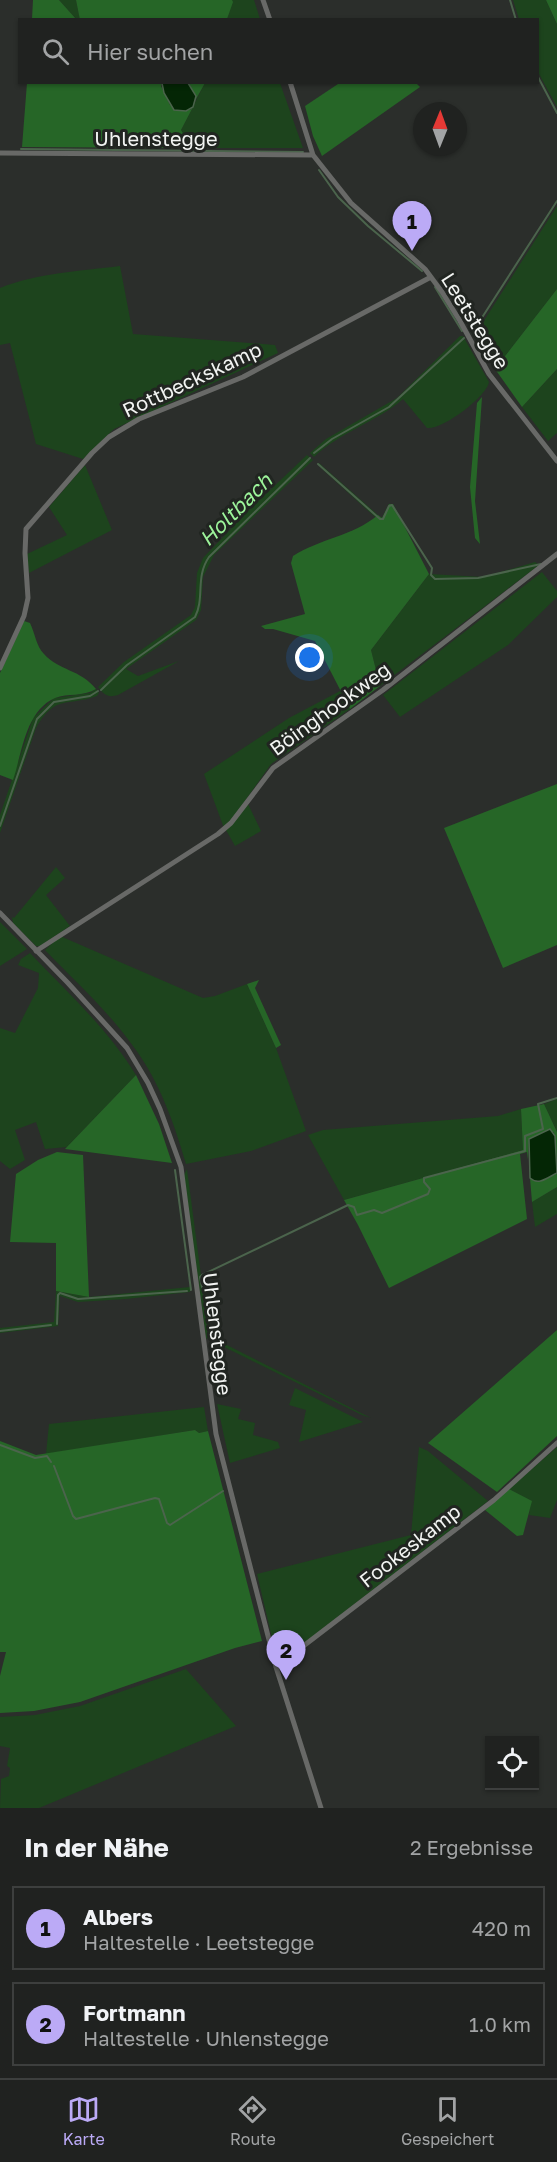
<!DOCTYPE html>
<html lang="de">
<head>
<meta charset="utf-8">
<style>
	body { margin:0; font-family:"Golos Text",sans-serif; background:#2d2f2d; color:#f1f3f6 }
	.controls { position:absolute; right:18px; bottom:18px; display:grid; overflow:hidden; border-radius:0px; box-shadow:0 2px 4px #0004 }
	.controls button { width:54px; height:54px; display:grid; place-items:center; padding:0; border:0; border-bottom:2px solid #3d3f3e; background:#202220; color:#f1f3f6; font:30px sans-serif }
	.compass { position:absolute; left:413px; top:102px; width:54px; height:54px; border-radius:50%; background:#202220; box-shadow:0 2px 4px #0004; rotate:1deg }
	.you { position:absolute; left:310px; top:658px; width:21px; height:21px; margin:-15px; border:4px solid #fff; border-radius:50%; background:#1a73e8; box-shadow:0 0 0 9px #1a73e833 }
	.badge { display:grid; place-items:center; width:39px; height:39px; border-radius:50%; background:#bbaaf6; color:#111; font-size:20px; font-weight:700 }
	.pin { position:absolute; translate:-50% -50px; filter:drop-shadow(0 2px 3px #0008) }
	.pin::after { content:''; position:absolute; top:32px; width:21px; height:18px; background:inherit; clip-path:polygon(0 0,100% 0,50% 100%) }
	.list { margin:0; padding:0; list-style:none }
	h2 { display:flex; justify-content:space-between; align-items:center; height:78px; margin:0; padding:0 24px; font-size:26px }
	h2 small { font-size:20px; font-weight:400; color:#a2a4a5 }
	.list li { display:grid; grid-template-columns:39px 1fr auto; gap:18px; align-items:center; box-sizing:border-box; height:84px; margin:0 12px 12px; padding:0 12px; border:2px solid #3d3f3e; border-radius:0px }
	.list b { display:block; font-size:22px; white-space:nowrap }
	.list p { margin:0; font-size:20px; white-space:nowrap; color:#a2a4a5 }
	.list em { font-size:20px; font-style:normal; color:#a2a4a5 }
	.icon { flex:none; width:33px; height:33px; fill:none; stroke:currentColor; stroke-width:2; stroke-linecap:round; stroke-linejoin:round }
	.map { position:relative; flex:none; width:557px; height:1808px; overflow:hidden }
	.search { position:absolute; background:#202220; box-shadow:0 2px 4px #0004; left:18px; right:18px; top:18px; height:66px; display:flex; align-items:center; gap:15px; box-sizing:border-box; padding:0 21px; border-radius:0px; color:#a2a4a5; font-size:22px }
	.sheet { height:270px; background:#202220 }
	nav { display:flex; justify-content:space-around; align-items:center; box-sizing:border-box; height:84px; border-top:2px solid #3d3f3e; background:#202220; font-size:16px; color:#a2a4a5 }
	nav a { display:grid; justify-items:center; gap:3px }
	nav .on { color:#bbaaf6 }
	.map>svg:first-child { display:block }
	.green { fill:#1d441d }
	.forest { fill:#266627 }
	.water { fill:#042605; stroke:#4b644c; stroke-width:1.5 }
	.lines { fill:none; stroke-linecap:round; stroke-linejoin:round }
	.stream { stroke:#4b644c; stroke-width:2 }
	.street { stroke:#686967; stroke-width:5 }
	.labels { text-anchor:middle; stroke-width:6; stroke-linejoin:round; paint-order:stroke }
	.street-label { font-size:20px; fill:#f2f4f2; stroke:#212521 }
	.water-label { font-size:21px; font-style:italic; fill:#9cf39a; stroke:#212521 }
</style>
</head>
<body>
<div class="map">
<svg width="557" height="1808" viewBox="0 0 557 1808">
	<rect width="100%" height="100%" fill="#2b2e2b"/>
	<path class="green" d="M59,0H76L80,19H76Z
		M232,0H254L260,19L227,20Z
		M513,0H546L557,24V107L538,72V20L519,19Z
		M205,83H280L303,148H192L181,130Z
		M557,206V289L495,369L472,330L485,319Z
		M120,266L133,334L275,345L278,353L114,429L83,459L36,444L10,343L0,345V288C37,273 81,271 120,266Z
		M460,336H463L489,382C487,396 443,430 427,428L403,399C377,422 340,432 314,457L310,453L326,439L397,398Z
		M557,369V433L548,441L522,407Z
		M307,455L313,460L214,555L203,577L201,610L196,620L126,669L138,676L179,661L118,695C108,698 104,695 98,687L124,662L191,615L195,607L197,573L203,558L250,509Z
		M319,463L378,515L375,517L321,468L318,464Z
		M85,465L112,530L29,573L27,554L67,535L49,507Z
		M535,562L539,565L380,686L371,650L429,574L484,577Z
		M542,572L557,591V597L508,645L400,717L383,695Z
		M96,689L99,693L97,696C66,707 56,694 36,728L0,833V815L33,718L54,698L90,693Z
		M340,691L350,709L271,764L230,822L224,828L204,774L289,718Z
		M248,804L261,831L235,846L226,830Z
		M56,867L65,878L46,895L70,926L40,946H36L13,923L12,917L14,918Z
		M0,922L27,949L0,966Z
		M60,936L203,998L215,996L247,984L276,1048L306,1131L251,1151L186,1164C174,1123 159,1080 133,1046C108,1011 75,981 45,950Z
		M30,953C67,992 108,1029 136,1075L67,1147L45,1149L36,1122L15,1130L25,1160L10,1169L0,1161V1028L15,1033L38,988L39,973L18,965L21,959Z
		M557,1099V1132L544,1104Z
		M521,1109L523,1150L344,1200L308,1135L323,1130L498,1116Z
		M187,1169L209,1336L371,1418L362,1415L206,1338L184,1175Z
		M557,1187V1214L535,1227L532,1202Z
		M190,1287V1292L126,1299L78,1302L60,1296L58,1326L0,1333V1328L54,1322L56,1291L89,1297Z
		M295,1388L363,1422L299,1442L306,1410L289,1405Z
		M217,1404L241,1409L238,1419L255,1423L253,1435L278,1442L280,1448L230,1463Z
		M204,1407L208,1431L199,1433L195,1430L46,1454L49,1424Z
		M419,1447L428,1451L488,1501L278,1663L257,1574L411,1535Z
		M557,1447V1500L550,1518L529,1515L531,1501L509,1489Z
		M186,1669L236,1726L39,1808H0L1,1779L9,1776L10,1768L7,1766L10,1748L0,1746V1717L35,1715L80,1706Z"/>
	<path class="forest" d="M33,0H59L76,19H32Z
		M76,0H232L233,2L227,19L80,20Z
		M546,0H557V24Z
		M341,82L416,83L420,87L322,156L313,136L305,106Z
		M27,83H162L161,86L170,105L190,110L193,107L181,130L192,148L22,147Z
		M187,83H205L195,101L196,96Z
		M557,289V369L522,407L495,369Z
		M482,397L475,501L480,544L475,538L470,487L477,403Z
		M389,504H393L429,574L371,650L380,686L350,709L315,641L273,629H265L261,626L305,614L291,563L293,556C319,539 353,536 378,515L382,518Z
		M24,621L30,623C35,633 36,646 44,654C59,671 80,669 96,689C83,697 68,693 55,698C25,711 22,754 13,780L0,775V673Z
		M557,784V945L503,968L444,828Z
		M259,980L255,988L281,1045L276,1048L247,984Z
		M136,1075L159,1124L172,1163L65,1149Z
		M544,1104L557,1132V1160L555,1157L554,1132L529,1139L528,1160L527,1152L520,1154L527,1219L389,1288L358,1225L344,1200L523,1150L521,1109Z
		M57,1152L83,1155L89,1297L56,1291V1243L10,1242L16,1174L38,1160Z
		M557,1173V1187L532,1202L530,1178L532,1180L541,1181Z
		M557,1330V1436L497,1492L428,1443Z
		M195,1430L199,1433L208,1431L262,1641L235,1648L80,1702L34,1711L0,1713V1676L6,1652H0V1441L36,1455Z
		M509,1489L532,1501L523,1535L517,1536L485,1510Z"/>
	<path class="water" d="M162,83H188L196,96L193,107L186,111L174,110L164,93Z
		M550,1129L555,1136L557,1173C548,1177 539,1186 530,1178L529,1139Z"/>
	<g class="lines">
		<path class="stream" d="M510,0L516,20
			M538,77L557,113
			M21,149L303,152
			M319,170L338,197L368,226L422,271
			M435,287L462,331
			M472,328L483,316L557,201
			M314,453L332,439L389,407L464,338
			M318,464L380,519H383L389,506L392,505L432,568L431,575L435,579L478,578L541,564
			M101,690L127,665L195,617C205,598 195,577 209,557L310,458
			M0,826L37,719L54,702L90,696L98,691
			M175,1170L191,1290
			M202,1287L200,1277L202,1275L348,1205L354,1207L357,1215L374,1210L382,1213L428,1194L430,1189L424,1182V1178L525,1151V1136L543,1129L538,1104L557,1098
			M57,1324L58,1295L60,1293L78,1299L187,1291
			M0,1331L51,1325
			M0,1445L35,1458L47,1456L51,1462
			M54,1466L73,1516L76,1519L155,1498L159,1499L167,1523L170,1525L223,1491"/>
		<path class="street" d="M263,0L270,20
			M290,82L313,155L351,203L425,269L442,292L460,321L489,374L557,461
			M0,153L313,155
			M0,668L24,616L28,598L25,553L26,529L92,453L109,437L139,419L243,377L431,277
			M0,913L68,983L127,1048L148,1083L160,1109L181,1167L216,1434L276,1667L321,1808
			M36,951L218,834L231,823L273,768L383,690L557,554
			M276,1667L494,1500L557,1443"/>
	</g>
	<g class="labels">
		<g class="street-label">
			<text x="156" y="146">Uhlenstegge</text>
			<text transform="translate(475 321) rotate(58)" y="7">Leetstegge</text>
			<text transform="translate(192 380) rotate(-25)" y="7">Rottbeckskamp</text>
			<text transform="translate(330 709) rotate(-36)" y="7">Böinghookweg</text>
			<text transform="translate(217 1334) rotate(83)" y="7">Uhlenstegge</text>
			<text transform="translate(410 1546) rotate(-38)" y="7">Fookeskamp</text>
		</g>
		<g class="water-label">
			<text transform="translate(236 510) rotate(-45)" y="7">Holtbach</text>
		</g>
	</g>
</svg>
<div class="controls">
<button><svg class="icon" aria-label="locate" viewBox="0 0 24 24"><circle cx="12" cy="12" r="6"/><path d="M12 2v4M12 18v4M2 12h4M18 12h4"/></svg></button>
</div>
<svg class="compass" viewBox="-18 -18 36 36"><path d="M0-13l5 13h-10z" fill="#e53935"/><path d="M0 13l5-13h-10z" fill="#a2a4a5"/></svg>
<div class="you"></div>
<div class="pin badge" style="left:412px;top:251px">1</div>
<div class="pin badge" style="left:286px;top:1680px">2</div>
<div class="search"><svg class="icon" aria-label="search" viewBox="0 0 24 24"><circle cx="10" cy="10" r="6"/><path d="M15 15l6 6"/></svg>Hier suchen</div>
</div>
<section class="sheet">
<h2>In der Nähe<small>2 Ergebnisse</small></h2>
<ul class="list">
<li><span class="badge">1</span><div><b>Albers</b><p>Haltestelle · Leetstegge</p></div><em>420 m</em></li>
<li><span class="badge">2</span><div><b>Fortmann</b><p>Haltestelle · Uhlenstegge</p></div><em>1.0 km</em></li>
</ul>
</section>
<nav>
<a class="on"><svg class="icon" aria-label="map" viewBox="0 0 24 24"><path d="M3 6l6-2 6 2 6-2v14l-6 2-6-2-6 2zM9 4v14M15 6v14"/></svg>Karte</a>
<a><svg class="icon" aria-label="directions" viewBox="0 0 24 24"><path d="M12 3l9 9-9 9-9-9zM9 14v-3h6M13 9l2 2-2 2"/></svg>Route</a>
<a><svg class="icon" aria-label="saved" viewBox="0 0 24 24"><path d="M7 4h10v16l-5-4-5 4z"/></svg>Gespeichert</a>
</nav>
</body>
</html>
